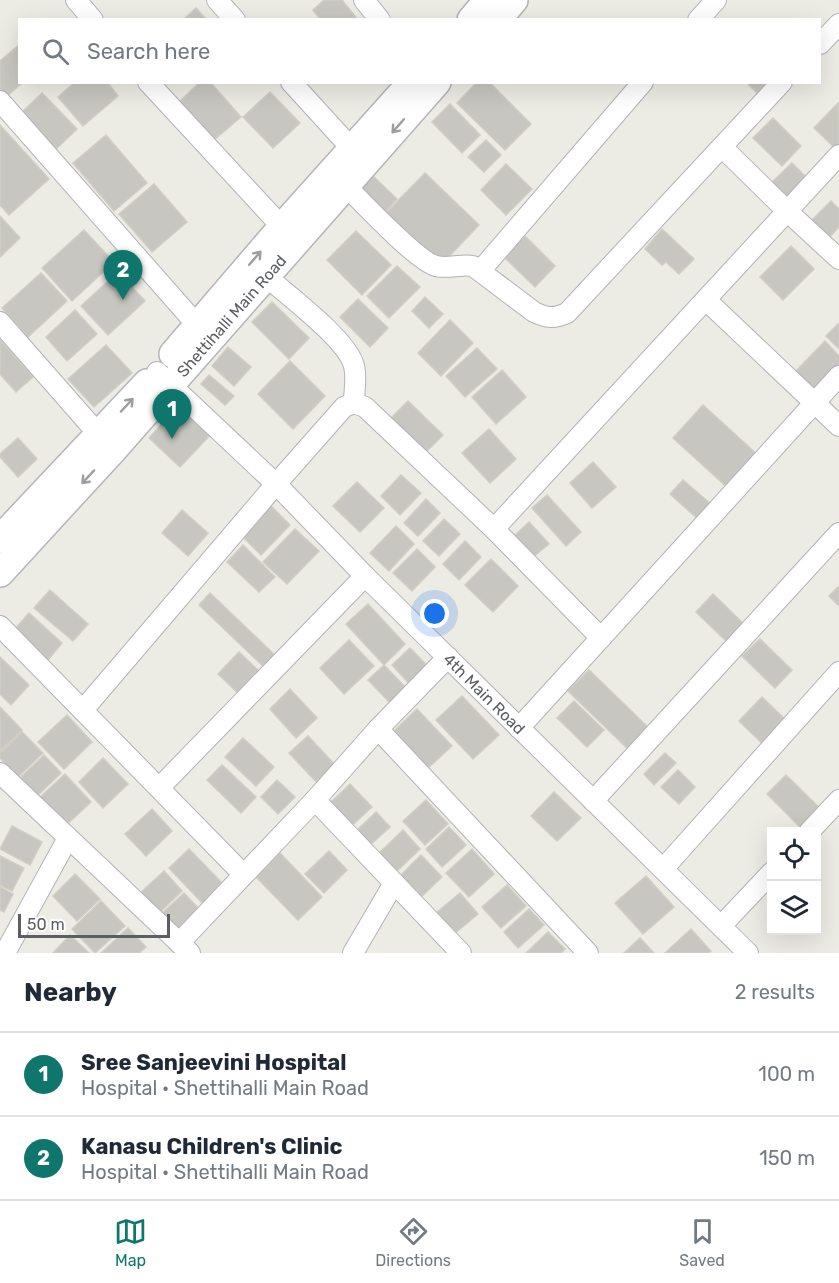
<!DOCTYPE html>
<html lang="en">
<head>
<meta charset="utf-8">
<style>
	body { margin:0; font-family:Rubik,sans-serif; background:#f6f6f7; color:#1f2937 }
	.controls { position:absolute; right:18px; bottom:18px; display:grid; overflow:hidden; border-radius:0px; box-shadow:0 6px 24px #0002 }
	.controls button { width:54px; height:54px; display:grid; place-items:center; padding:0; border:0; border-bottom:2px solid #e0e1e3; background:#fff; color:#1f2937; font:30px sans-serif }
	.scale { position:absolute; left:18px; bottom:15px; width:152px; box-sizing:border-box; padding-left:6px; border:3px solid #5c5e62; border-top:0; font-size:16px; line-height:21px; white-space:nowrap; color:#5c5e62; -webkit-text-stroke:4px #fff; paint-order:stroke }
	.you { position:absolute; left:435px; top:614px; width:21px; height:21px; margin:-15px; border:4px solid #fff; border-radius:50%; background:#1a73e8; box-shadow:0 0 0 9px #1a73e833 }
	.badge { display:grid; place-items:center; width:39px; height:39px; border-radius:50%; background:#0f766e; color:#fff; font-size:20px; font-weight:700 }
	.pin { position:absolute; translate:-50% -50px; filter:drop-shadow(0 2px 3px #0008) }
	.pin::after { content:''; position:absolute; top:32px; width:21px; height:18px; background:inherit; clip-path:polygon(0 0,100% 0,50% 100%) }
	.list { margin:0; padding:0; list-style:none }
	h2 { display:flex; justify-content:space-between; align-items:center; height:78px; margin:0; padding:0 24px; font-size:26px }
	h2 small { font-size:20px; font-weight:400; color:#747a83 }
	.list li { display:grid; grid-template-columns:39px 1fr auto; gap:18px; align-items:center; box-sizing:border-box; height:84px; padding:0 24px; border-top:2px solid #e0e1e3 }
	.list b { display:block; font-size:22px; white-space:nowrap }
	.list p { margin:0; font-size:20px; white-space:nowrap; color:#747a83 }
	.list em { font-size:20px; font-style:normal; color:#747a83 }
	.icon { flex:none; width:33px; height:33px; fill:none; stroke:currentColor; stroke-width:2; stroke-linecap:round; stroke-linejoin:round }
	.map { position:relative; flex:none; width:839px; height:953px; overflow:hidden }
	.search { position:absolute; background:#fff; box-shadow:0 6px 24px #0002; left:18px; right:18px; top:18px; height:66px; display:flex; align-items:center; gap:15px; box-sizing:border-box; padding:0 21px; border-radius:0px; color:#747a83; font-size:22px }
	.sheet { height:246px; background:#fff }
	nav { display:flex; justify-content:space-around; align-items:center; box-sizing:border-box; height:84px; border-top:2px solid #e0e1e3; background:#fff; font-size:16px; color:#747a83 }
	nav a { display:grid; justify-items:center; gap:3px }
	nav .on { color:#0f766e }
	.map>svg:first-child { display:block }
	.building { fill:#c8c6c0; stroke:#d0cdc3; stroke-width:1.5 }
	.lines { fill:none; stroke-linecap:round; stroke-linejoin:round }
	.street-casing { stroke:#b1b3b7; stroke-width:22 }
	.secondary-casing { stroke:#b3b5b9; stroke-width:30 }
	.street { stroke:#fff; stroke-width:20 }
	.secondary { stroke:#fff; stroke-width:27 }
	.oneway { stroke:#9d9ea1 }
	.labels { text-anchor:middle; stroke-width:4.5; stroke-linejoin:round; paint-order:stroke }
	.street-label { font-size:16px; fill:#5c5e62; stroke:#fff }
</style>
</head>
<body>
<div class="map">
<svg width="839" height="953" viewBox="0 0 839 953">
	<rect width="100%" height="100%" fill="#ecebe4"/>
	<path class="building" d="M324,0H342L358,20H321L313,10Z
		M196,8L207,20H183Z
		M20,44V82H23L5,98L0,92V61Z
		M75,82H107L118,96L83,126L58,97Z
		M200,82H210L241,117L214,140L179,102Z
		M477,82H489L531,124L505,150L457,103Z
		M746,82H767L757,93Z
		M270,92L300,123L273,148L243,117Z
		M42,93L77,129L56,149L21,113Z
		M838,103L839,148L837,150L814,128Z
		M450,104L480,135L462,153L432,122Z
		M773,118L801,146L782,166L753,138Z
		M0,125L49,179L9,215L0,205Z
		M106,135L147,183L114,211L73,163Z
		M486,140L501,155L484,172L468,157Z
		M792,163L807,178L785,200L769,185Z
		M506,164L532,189L506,215L481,190Z
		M425,173L479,225L441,265L386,213Z
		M372,175L397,199L383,214L358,190Z
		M154,184L187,222L152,252L119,214Z
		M831,201L839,209V227L827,240L809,223Z
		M0,216L20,238L0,257Z
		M662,229L694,259L679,274L666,262L662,265L645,249Z
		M84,230L114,262L72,301L42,268Z
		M356,231L391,265L362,295L327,260Z
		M525,236L555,266L535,287L504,257Z
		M791,246L814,269L783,300L760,277Z
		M397,266L420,287L389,318L367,296Z
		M118,272L145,301L108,335L81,306Z
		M41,273L67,301L28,337L2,308Z
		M425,297L443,314L429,328L412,311Z
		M358,299L388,328L370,347L340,317Z
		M272,302L309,338L289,359L252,322Z
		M75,310L97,334L67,361L46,337Z
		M450,320L473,343L441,376L418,353Z
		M839,323V349L826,336Z
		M0,340L33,377L16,392L0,374Z
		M825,341L839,356V366L811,394L792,375Z
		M106,345L132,373L94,407L68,379Z
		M228,347L251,367L234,386L212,366Z
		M477,348L497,369L465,397L446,376Z
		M290,361L325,396L293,429L258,394Z
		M502,370L526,397L496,424L472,397Z
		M209,375L234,396L225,405L201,384Z
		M408,401L443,435L424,454L389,420Z
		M180,404L212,433L180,467L149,438Z
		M703,405L760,457L730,490L673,438Z
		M489,429L516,459L490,483L462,453Z
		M18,438L37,459L18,477L0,457V454Z
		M593,462L616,487L592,508L570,483Z
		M401,475L421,493L400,515L381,496Z
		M683,480L712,505L699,520L670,494Z
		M357,482L384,508L360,532L333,506Z
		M547,495L581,532L566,546L532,508Z
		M426,499L440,513L418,536L404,523Z
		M268,503L290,525L261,555L239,533Z
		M182,510L208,533L188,556L162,533Z
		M444,519L460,534L439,556L423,541Z
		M529,522L549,544L533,557L514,536Z
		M396,526L414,544L389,571L370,553Z
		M295,529L319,551L287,584L263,562Z
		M465,541L481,557L459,580L443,564Z
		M243,545L275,577L259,592L227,562Z
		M417,549L435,567L412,591L393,573Z
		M491,559L518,586L493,612L465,585Z
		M839,586V606L829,596Z
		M50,590L88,624L73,641L34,608Z
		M210,593L278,658L267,670L199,605Z
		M713,594L745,625L728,643L696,612Z
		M368,604L405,644L384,665L346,624Z
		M29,613L62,643L48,660L14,630Z
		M760,639L792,670L775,688L742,656Z
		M349,640L374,666L344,694L320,668Z
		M410,648L435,674L416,691L392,665Z
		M239,652L263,675L242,697L218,674Z
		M0,657L29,685L11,705L0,694Z
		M384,665L409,691L393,706L368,680Z
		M589,670L652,731L631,752L568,691Z
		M290,689L317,718L296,738L270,709Z
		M462,696L499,735L473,759L436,720Z
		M762,697L791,725L768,749L739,721Z
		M574,701L604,730L587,747L557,718Z
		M0,707L22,730L0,751Z
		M417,709L452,746L428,768L393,732Z
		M67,715L92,742L64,769L38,742Z
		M22,732L43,753L18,777L0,758V753Z
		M308,736L339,769L320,786L289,753Z
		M243,738L274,767L256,786L225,757Z
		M665,753L676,763L654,785L644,774Z
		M44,755L61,773L36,797L19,779Z
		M103,758L128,784L103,808L79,782Z
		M222,765L256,797L241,813L207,780Z
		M678,770L695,787L679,804L661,787Z
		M65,774L91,802L62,829L36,801Z
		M786,775L829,817L805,832L767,794Z
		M277,780L295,797L278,814L261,797Z
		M350,784L372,807L347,830L326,807Z
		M554,792L581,818L557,841L531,816Z
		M426,800L448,824L425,845L403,821Z
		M152,809L172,831L146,856L125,834Z
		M376,812L390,827L368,847L355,832Z
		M12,826L42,842L30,865L0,849Z
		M449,827L466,845L442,867L426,849Z
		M403,830L420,849L395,873L377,855Z
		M189,849L227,888L207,908L169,868Z
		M472,849L494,874L469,897L446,873Z
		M329,851L347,870L324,893L305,874Z
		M280,853L322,897L298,920L256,877Z
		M421,855L442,877L419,899L399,877Z
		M0,856L24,868L12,891L0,885Z
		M164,871L182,891L157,915L138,895Z
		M75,874L100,899L77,921L53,896Z
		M646,876L674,907L643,934L615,903Z
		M507,885L526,906L501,928L482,907Z
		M0,887L13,894L4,912L0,910Z
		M184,893L202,912L178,935L159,916Z
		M460,893L478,914L454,934L436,913Z
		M101,901L125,926L95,953L72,929Z
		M529,909L544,925L518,948L504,932Z
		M128,928L146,947L139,953H101Z
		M691,929L711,951L708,953H665Z
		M548,932L565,949L561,953H526Z
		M70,935L89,953H53Z
		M640,938L654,953H624Z"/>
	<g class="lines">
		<g class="street-casing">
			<g id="street">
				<path d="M76,0L93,20"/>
				<path d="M217,0L235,20"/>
				<path d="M364,0L380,20"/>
				<path d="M698,20L716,0"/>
				<path d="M820,44L839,24"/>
				<path d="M148,82L282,227"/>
				<path d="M291,82L352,149"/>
				<path d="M0,101L197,325"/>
				<path d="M722,147L787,211L839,259"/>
				<path d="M346,186C363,203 417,261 436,266C447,269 461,264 473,266L534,312C547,318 554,319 567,313L782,82"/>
				<path d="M481,270L643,82"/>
				<path d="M266,276C287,295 348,340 354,366C357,377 354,391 354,403"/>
				<path d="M706,300L839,426"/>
				<path d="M0,322L107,444"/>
				<path id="s1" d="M157,372L276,484L365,576L748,953"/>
				<path d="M494,529L839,155"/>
				<path d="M0,626L243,874"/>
				<path d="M83,710L276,484L344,407L354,403L365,407L494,529L601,638"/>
				<path d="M519,728L839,376"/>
				<path d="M378,729L588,953"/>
				<path d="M0,773L190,953"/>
				<path d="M160,787L365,576"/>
				<path d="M315,800L461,953"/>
				<path d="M593,801L839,533"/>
				<path d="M809,832L839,800"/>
				<path d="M663,869L839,672"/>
				<path d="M721,926L772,872"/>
				<path d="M179,943L315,800L378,729L448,657"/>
				<path d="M5,953L68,838"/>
				<path d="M353,953L394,883"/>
			</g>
		</g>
		<g class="secondary-casing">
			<g id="secondary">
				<path d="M471,20L488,0"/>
				<path d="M497,20L514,0"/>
				<path d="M173,354L282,227L412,82"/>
				<path d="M0,539L147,383"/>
				<path id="s2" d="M0,573L113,450L437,82"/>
			</g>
		</g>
		<use href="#street" class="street"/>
		<use href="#secondary" class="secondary"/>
	</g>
	<defs><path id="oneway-shaft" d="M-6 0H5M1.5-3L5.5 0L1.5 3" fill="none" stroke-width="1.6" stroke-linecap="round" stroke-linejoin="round" transform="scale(1.5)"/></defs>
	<g class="oneway">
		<use href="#oneway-shaft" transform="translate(398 126) rotate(131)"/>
		<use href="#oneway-shaft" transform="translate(255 258) rotate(-49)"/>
		<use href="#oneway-shaft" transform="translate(127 405) rotate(-47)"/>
		<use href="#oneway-shaft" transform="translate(88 477) rotate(133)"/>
	</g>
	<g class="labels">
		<g class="street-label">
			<text dy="6" stroke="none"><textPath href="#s2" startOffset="346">Shettihalli Main Road</textPath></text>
			<text dy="6" stroke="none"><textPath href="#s1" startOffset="459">4th Main Road</textPath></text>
		</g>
	</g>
</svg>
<div class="controls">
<button><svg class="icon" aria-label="locate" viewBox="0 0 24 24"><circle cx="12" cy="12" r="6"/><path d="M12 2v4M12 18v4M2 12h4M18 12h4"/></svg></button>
<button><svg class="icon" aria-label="layers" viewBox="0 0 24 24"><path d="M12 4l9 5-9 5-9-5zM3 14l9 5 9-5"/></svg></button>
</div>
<div class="scale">50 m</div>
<div class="you"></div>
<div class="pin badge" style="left:172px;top:439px">1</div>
<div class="pin badge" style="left:123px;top:300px">2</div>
<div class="search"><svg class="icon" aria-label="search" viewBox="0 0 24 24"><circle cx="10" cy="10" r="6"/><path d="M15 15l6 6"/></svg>Search here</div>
</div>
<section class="sheet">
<h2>Nearby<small>2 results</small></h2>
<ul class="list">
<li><span class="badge">1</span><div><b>Sree Sanjeevini Hospital</b><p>Hospital · Shettihalli Main Road</p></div><em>100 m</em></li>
<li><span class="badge">2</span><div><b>Kanasu Children's Clinic</b><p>Hospital · Shettihalli Main Road</p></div><em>150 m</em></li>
</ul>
</section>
<nav>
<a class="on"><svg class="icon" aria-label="map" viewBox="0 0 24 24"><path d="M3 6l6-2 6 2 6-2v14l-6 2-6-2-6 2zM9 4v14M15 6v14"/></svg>Map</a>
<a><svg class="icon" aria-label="directions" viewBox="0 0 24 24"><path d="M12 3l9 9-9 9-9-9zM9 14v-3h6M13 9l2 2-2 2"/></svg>Directions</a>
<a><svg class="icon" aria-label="saved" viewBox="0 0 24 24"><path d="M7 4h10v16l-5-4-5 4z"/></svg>Saved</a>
</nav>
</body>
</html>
